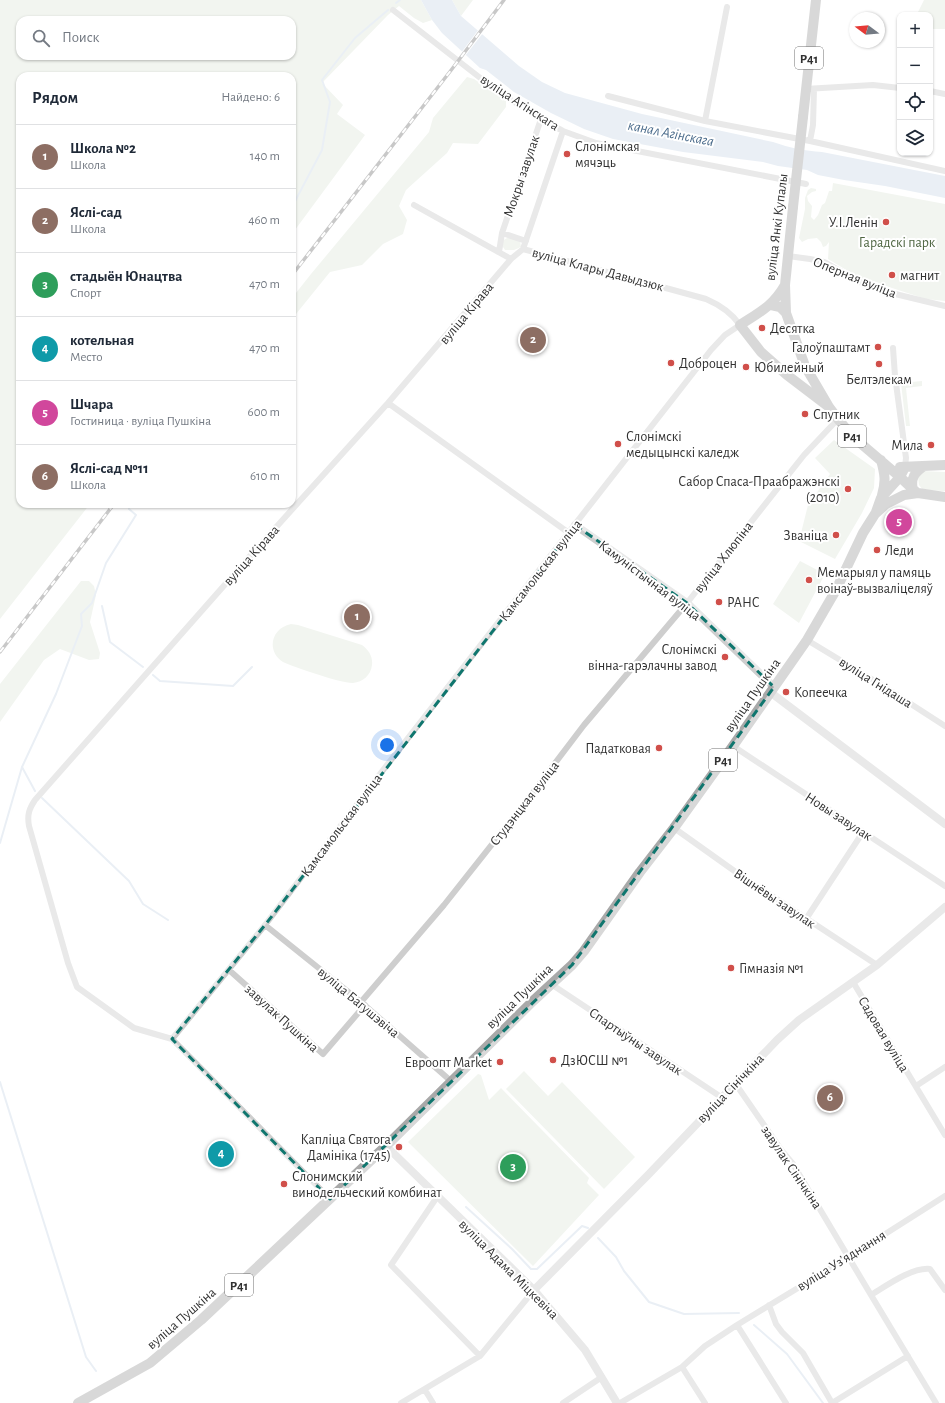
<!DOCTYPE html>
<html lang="ru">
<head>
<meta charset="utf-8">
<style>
	body { margin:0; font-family:"Alegreya Sans",sans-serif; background:#f2f2f3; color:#1f2937 }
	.controls { position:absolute; right:12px; top:12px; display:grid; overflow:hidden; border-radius:8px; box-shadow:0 1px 3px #0004 }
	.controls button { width:36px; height:36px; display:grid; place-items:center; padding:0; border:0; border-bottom:1px solid #e0e1e3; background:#fff; color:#1f2937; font:20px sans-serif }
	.compass { position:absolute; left:849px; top:12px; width:36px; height:36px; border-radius:50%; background:#fff; box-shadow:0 1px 3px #0004; rotate:286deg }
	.you { position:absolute; left:387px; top:745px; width:14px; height:14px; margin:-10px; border:3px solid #fff; border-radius:50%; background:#1a73e8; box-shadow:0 0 0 6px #1a73e833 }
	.badge { display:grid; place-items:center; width:26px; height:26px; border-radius:50%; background:#d04f4a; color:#fff; font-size:13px; font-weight:700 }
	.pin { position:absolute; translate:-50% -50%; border:2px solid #fff; box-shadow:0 1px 4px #0006 }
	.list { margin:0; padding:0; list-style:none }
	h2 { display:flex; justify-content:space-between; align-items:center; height:52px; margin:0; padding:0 16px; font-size:17px }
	h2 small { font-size:13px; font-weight:400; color:#747a83 }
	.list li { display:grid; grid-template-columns:26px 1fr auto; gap:12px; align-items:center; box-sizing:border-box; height:64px; padding:0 16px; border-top:1px solid #e0e1e3 }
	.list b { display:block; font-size:15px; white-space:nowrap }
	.list p { margin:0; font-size:13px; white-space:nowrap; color:#747a83 }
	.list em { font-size:13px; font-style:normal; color:#747a83 }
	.icon { flex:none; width:22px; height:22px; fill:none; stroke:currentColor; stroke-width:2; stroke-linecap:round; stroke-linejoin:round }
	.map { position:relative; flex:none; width:945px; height:1403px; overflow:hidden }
	.search { position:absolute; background:#fff; box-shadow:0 1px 3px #0004; left:16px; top:16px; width:280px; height:44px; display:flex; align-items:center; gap:10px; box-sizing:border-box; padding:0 14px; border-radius:12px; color:#747a83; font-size:15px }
	.panel { position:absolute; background:#fff; box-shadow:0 1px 3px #0004; left:16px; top:72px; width:280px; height:436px; border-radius:12px }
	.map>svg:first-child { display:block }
	.green { fill:#e2e9de; fill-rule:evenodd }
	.water { fill:#d0dce9 }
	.pier { fill:#fff }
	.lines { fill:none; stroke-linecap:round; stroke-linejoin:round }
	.stream { stroke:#d0dce9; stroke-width:2 }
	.minor { stroke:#cecece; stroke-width:6 }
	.tertiary { stroke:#cecece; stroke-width:8 }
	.primary { stroke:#a9a9a9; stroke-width:10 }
	.rail-casing { stroke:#868686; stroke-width:3.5 }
	.rail { stroke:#fff; stroke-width:2; stroke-dasharray:6; stroke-linecap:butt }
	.primary-bridge { stroke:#a9a9a9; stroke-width:10 }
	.marked { fill:none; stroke:#0f766e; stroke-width:3; stroke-dasharray:8 5; stroke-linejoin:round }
	.poi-dot { fill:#d04f4a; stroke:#fff; stroke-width:1.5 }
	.labels { text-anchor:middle; stroke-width:4; stroke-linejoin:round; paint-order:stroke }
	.shield { fill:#fff; stroke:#6f6f6f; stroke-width:1 }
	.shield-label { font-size:13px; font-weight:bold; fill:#313131 }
	.street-label { font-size:14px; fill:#313131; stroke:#fff }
	.poi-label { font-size:14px; fill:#313131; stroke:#fff; text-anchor:start }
	.park-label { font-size:14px; fill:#506743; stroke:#fff }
	.water-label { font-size:15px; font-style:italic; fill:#486989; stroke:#fff }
</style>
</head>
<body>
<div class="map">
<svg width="945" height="1403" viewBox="0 0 945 1403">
	<rect width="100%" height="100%" fill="#fff"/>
	<path class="green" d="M0,0H421L432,20L423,23L414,18L399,6L388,15L322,83L343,105L337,114L365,135L292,234V76H20V504H90L0,619ZM20,20H292V56H20Z
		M452,0H473L461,16Z
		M924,0H945V29H930V15H918V12Z
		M467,77L474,79L506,101V107L478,144L453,143L447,153L406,190L399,206L407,220L403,234L383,244L362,265L330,272L292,319V298L311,274L429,132L433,118Z
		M833,183L945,204V301L926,299L858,277L828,259L829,242L826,246L823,247L821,242L817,238L808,239L802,242L799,238L805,209V198L808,190L811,188L816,189V191L812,192L807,196L808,201L812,206L811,217L814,220L818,215L822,205L825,203L829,191H832Z
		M507,238H512L520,241L521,247L514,250H505L503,247L502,241Z
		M922,381V386L906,388L910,426H906L901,383Z
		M834,440L875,469L874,488L862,513L835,559L799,541L808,505L830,474L815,458Z
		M922,471L945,472V491L923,490L919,485L918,477Z
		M800,561L825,574L799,623L773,604Z
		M81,581H89L94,586L96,595L90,622L100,653L99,659L89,660L60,649L44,660L0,722V684Z
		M291,624L298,625L362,645C369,650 373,657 372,665C371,675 363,682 353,683C344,684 293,667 283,662C266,651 271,628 291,624Z
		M524,1071L548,1096L562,1082L635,1157L604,1189L506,1089Z
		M478,1074L481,1075L489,1100L501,1088L589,1178L587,1183L599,1195L533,1266L408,1142Z"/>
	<path class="water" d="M421,0H452L461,16L519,66L542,82L565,93L642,114L773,142C790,148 805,151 822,152L945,176V198L885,186L844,180L818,175L807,170L778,166L763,162L683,152L613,139L584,129L551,113L514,92L486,70L480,68L442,33L432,20Z"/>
	<path class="pier" d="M479,29L483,33L465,56L461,53Z"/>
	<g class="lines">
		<path class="stream" d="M396,3L400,0
			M292,207L322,150L330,102L322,80L355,38L388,10
			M102,606L110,642L143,667
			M153,675L160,681L233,686L252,667
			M22,767L35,791
			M42,798L129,881L143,904L168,920
			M0,843L22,767L56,694L82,626L81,614L92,603L106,563L136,515L129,509
			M0,1082L86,1357L96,1371
			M466,1207L512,1249L531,1269H537L582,1226L588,1228
			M598,1238L616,1257L624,1271L649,1302L684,1314L739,1313
			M754,1325L787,1354L823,1403"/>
		<path class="minor" d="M393,10L497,91L541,119L563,131L596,143L806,184
			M805,89L873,85L900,88
			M930,91L945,94
			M608,96L705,121L810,141L945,171
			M705,121L727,7
			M810,141L813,125L814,89
			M502,233L541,119
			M523,249L563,131
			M499,252L502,233L526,241
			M788,256L810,259L824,262L862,283L887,292L945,306
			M893,348L895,376L906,458L905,467
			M388,403L569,533
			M807,640L883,686L945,726
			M733,746L945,886
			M674,828L740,875L877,965
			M806,919L863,832
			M265,925L361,1002L452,1082
			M229,970L323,1054L365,1005
			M853,982L945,1135
			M551,984L721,1097
			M361,1002L444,905L524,804L584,725L687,603L804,455L838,419
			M172,1039L134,1028L77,987L68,963L29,826C27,815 29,809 35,800L251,555L388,403L511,259
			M735,1083L782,1151L793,1164L871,1295L936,1403
			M916,1086L945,1067
			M437,1197L391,1265L480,1356
			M330,1199L172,1039L265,925L380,774L711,350L725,335L740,325C731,312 720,305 706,299L523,249L511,259L414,205
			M871,1295C886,1286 912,1267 930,1269L945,1290
			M769,1305L776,1324L782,1332L803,1353L832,1403L908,1356
			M737,1325L786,1403
			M682,1367L705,1403
			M425,1390L433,1403
			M401,1403L480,1356L534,1290
			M563,1403L602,1377
			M620,1403L682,1367L705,1346L737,1325L849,1257L945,1196"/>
		<path class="tertiary" d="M575,525L687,603L774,687
			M770,692L945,824
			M386,1146L534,1290L585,1350L617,1403
			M534,1290L648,1175L777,1040L799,1020L877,965L945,907"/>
		<path class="primary" d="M803,117L816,0
			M793,207L785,285C773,306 760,312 740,325L761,352L787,375L829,407
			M785,285L786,313
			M771,305L780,307L786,313L805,366L829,407L838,419L852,436L900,477L917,493
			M881,460C885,475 886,481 882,495
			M900,467L945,465
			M913,490C910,478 915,472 924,466
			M876,512L881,498L900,477L905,467
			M78,1403L150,1363L201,1320L386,1146L533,1001L572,965L584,951L640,872L674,828L733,746L807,640L836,590L863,533L875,514L886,504L904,495L918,493L945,497"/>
		<g class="rail-casing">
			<path id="rail" d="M292,275L452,69L504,0
				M0,652L114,504"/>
		</g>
		<use href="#rail" class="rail"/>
		<path class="primary-bridge" d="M793,207L803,117"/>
	</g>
	<path d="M0 0H945V1403H0ZM575,525L687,603L774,687L572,965L330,1199L172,1039L265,925Z" fill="#fff" fill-opacity=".55" fill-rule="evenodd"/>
	<path class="marked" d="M575,525L687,603L774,687L572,965L330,1199L172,1039L265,925Z"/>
	<g class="poi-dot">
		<circle cx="567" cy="154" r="4"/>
		<circle cx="886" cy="222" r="4"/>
		<circle cx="892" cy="275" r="4"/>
		<circle cx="762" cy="328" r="4"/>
		<circle cx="878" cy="347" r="4"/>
		<circle cx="671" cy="363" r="4"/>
		<circle cx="879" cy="364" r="4"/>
		<circle cx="746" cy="367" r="4"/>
		<circle cx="805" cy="414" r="4"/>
		<circle cx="618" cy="444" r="4"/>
		<circle cx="931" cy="445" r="4"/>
		<circle cx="848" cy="489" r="4"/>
		<circle cx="836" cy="535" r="4"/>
		<circle cx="877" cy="550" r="4"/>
		<circle cx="809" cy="580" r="4"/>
		<circle cx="719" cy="602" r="4"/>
		<circle cx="725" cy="657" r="4"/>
		<circle cx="786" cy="692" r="4"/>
		<circle cx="659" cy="748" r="4"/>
		<circle cx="731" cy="968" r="4"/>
		<circle cx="553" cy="1060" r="4"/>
		<circle cx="500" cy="1062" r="4"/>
		<circle cx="399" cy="1147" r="4"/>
		<circle cx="284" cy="1184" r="4"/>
	</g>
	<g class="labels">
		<g class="shield">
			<rect x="795" y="47" width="28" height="22" rx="3"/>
			<rect x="838" y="425" width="28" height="22" rx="3"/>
			<rect x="709" y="749" width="28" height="22" rx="3"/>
			<rect x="225" y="1274" width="28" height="22" rx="3"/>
		</g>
		<g class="shield-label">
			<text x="809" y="63">Р41</text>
			<text x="852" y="441">Р41</text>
			<text x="723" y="765">Р41</text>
			<text x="239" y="1290">Р41</text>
		</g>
		<g class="street-label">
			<text transform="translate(520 102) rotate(33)" y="5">вуліца Агінскага</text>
			<text transform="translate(521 176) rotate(-71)" y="5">Мокры завулак</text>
			<text transform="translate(776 227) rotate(-83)" y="5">вуліца Янкі Купалы</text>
			<text transform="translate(598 269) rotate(15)" y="5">вуліца Клары Давыдзюк</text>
			<text transform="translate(855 277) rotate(22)" y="5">Оперная вуліца</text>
			<text transform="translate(466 313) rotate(-50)" y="5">вуліца Кірава</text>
			<text transform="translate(251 555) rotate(-48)" y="5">вуліца Кірава</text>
			<text transform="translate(723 557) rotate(-52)" y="5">вуліца Хлюпіна</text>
			<text transform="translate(540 570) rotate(-52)" y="5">Камсамольская вуліца</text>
			<text transform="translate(650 580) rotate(37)" y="5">Камуністычная вуліца</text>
			<text transform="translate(876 682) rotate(32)" y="5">вуліца Гнідаша</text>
			<text transform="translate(752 695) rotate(-55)" y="5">вуліца Пушкіна</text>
			<text transform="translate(524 803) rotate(-52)" y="5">Студэнцкая вуліца</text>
			<text transform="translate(839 816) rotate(33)" y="5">Новы завулак</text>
			<text transform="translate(341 825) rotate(-53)" y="5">Камсамольская вуліца</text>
			<text transform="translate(775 898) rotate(34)" y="5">Вішнёвы завулак</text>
			<text transform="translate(519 996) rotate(-44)" y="5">вуліца Пушкіна</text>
			<text transform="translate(359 1002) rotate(40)" y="5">вуліца Багушэвіча</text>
			<text transform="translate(282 1018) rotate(42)" y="5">завулак Пушкіна</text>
			<text transform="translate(884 1034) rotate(59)" y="5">Садовая вуліца</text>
			<text transform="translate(636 1041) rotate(34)" y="5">Спартыўны завулак</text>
			<text transform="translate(730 1088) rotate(-46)" y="5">вуліца Сінічкіна</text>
			<text transform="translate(792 1167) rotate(56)" y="5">завулак Сінічкіна</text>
			<text transform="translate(841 1260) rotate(-32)" y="5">вуліца Узʼяднання</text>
			<text transform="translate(509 1269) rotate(45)" y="5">вуліца Адама Міцкевіча</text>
			<text transform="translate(181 1318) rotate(-41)" y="5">вуліца Пушкіна</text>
		</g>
		<g class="poi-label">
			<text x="575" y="151">Слонімская<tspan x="575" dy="16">мячэць</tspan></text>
			<text x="878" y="227" text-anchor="end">У.І.Ленін</text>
			<text x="900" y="280">магнит</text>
			<text x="770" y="333">Десятка</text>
			<text x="870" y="352" text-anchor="end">Галоўпаштамт</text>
			<text x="679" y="368">Доброцен</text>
			<text x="754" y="372">Юбилейный</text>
			<text x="879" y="384" text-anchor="middle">Белтэлекам</text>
			<text x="813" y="419">Спутник</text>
			<text x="626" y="441">Слонімскі<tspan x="626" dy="16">медыцынскі каледж</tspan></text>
			<text x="923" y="450" text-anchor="end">Мила</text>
			<text x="840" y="486" text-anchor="end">Сабор Спаса-Праабражэнскі<tspan x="840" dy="16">(2010)</tspan></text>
			<text x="828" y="540" text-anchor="end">Званіца</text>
			<text x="885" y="555">Леди</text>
			<text x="817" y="577">Мемарыял у памяць<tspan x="817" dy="16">воінаў-вызваліцеляў</tspan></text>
			<text x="727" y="607">РАНС</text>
			<text x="717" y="654" text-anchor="end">Слонімскі<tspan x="717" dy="16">вінна-гарэлачны завод</tspan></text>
			<text x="794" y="697">Копеечка</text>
			<text x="651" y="753" text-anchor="end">Падатковая</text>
			<text x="739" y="973">Гімназія №1</text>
			<text x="561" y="1065">ДзЮСШ №1</text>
			<text x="492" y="1067" text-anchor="end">Евроопт Market</text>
			<text x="391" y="1144" text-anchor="end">Капліца Святога<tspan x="391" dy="16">Дамініка (1745)</tspan></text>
			<text x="292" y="1181">Слонимский<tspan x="292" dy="16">винодельческий комбинат</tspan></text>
		</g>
		<g class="park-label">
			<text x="897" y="247">Гарадскі парк</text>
		</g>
		<g class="water-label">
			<text transform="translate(671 133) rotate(11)" y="5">канал Агінскага</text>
		</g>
	</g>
</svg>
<div class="controls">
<button>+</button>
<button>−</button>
<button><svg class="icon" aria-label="locate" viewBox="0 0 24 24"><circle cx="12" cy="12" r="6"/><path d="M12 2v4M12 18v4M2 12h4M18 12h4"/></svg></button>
<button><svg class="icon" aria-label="layers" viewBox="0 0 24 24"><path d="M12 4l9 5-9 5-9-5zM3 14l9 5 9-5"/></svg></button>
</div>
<svg class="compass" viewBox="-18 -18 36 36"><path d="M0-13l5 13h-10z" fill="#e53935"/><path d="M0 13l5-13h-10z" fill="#747a83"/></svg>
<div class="you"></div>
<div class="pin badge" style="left:357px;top:617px;background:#8d6e63">1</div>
<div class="pin badge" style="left:533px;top:340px;background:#8d6e63">2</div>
<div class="pin badge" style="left:513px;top:1167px;background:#2e9e5b">3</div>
<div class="pin badge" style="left:221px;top:1154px;background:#0f9aa8">4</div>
<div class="pin badge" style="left:899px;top:522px;background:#d1479c">5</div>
<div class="pin badge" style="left:830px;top:1098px;background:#8d6e63">6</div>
<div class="search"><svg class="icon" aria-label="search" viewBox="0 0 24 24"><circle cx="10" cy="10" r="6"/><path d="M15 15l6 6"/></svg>Поиск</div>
<section class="panel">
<h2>Рядом<small>Найдено: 6</small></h2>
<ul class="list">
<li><span class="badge" style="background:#8d6e63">1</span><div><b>Школа №2</b><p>Школа</p></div><em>140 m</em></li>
<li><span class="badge" style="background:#8d6e63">2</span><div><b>Яслі-сад</b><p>Школа</p></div><em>460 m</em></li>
<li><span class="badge" style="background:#2e9e5b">3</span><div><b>стадыён Юнацтва</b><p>Спорт</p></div><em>470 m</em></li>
<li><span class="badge" style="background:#0f9aa8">4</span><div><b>котельная</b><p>Место</p></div><em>470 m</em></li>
<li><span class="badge" style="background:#d1479c">5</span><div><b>Шчара</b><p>Гостиница · вуліца Пушкіна</p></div><em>600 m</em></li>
<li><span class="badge" style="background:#8d6e63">6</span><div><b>Яслі-сад №11</b><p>Школа</p></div><em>610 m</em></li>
</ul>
</section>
</div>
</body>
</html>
